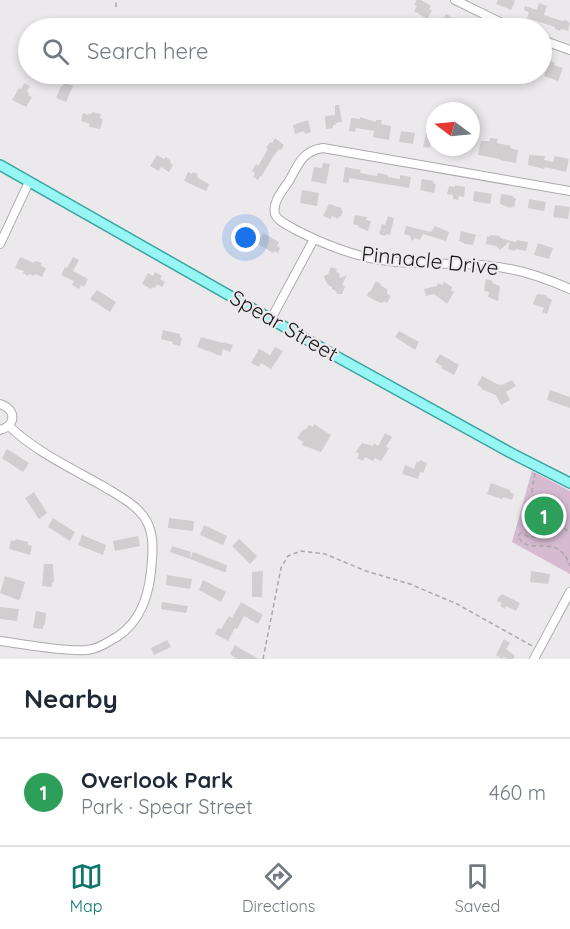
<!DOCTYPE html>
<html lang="en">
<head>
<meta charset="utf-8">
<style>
	body { margin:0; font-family:Quicksand,sans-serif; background:#f2f2f3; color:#1f2937 }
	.compass { position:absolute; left:426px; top:102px; width:54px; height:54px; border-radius:50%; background:#fff; box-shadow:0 3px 9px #0003; rotate:286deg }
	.you { position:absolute; left:246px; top:238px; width:21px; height:21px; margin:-15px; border:4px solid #fff; border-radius:50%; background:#1a73e8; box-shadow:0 0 0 9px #1a73e833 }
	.badge { display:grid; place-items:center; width:39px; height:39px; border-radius:50%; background:#0f766e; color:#fff; font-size:20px; font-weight:700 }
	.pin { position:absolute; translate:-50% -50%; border:3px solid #fff; box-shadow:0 2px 6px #0006 }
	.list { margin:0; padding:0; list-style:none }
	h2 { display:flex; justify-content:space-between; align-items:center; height:78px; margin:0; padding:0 24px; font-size:26px }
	h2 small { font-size:20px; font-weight:400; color:#747a83 }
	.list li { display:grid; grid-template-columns:39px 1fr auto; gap:18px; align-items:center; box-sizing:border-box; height:108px; padding:0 24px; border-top:2px solid #e0e1e3 }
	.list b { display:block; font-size:22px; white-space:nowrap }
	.list p { margin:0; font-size:20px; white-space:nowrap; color:#747a83 }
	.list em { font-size:20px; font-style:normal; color:#747a83 }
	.icon { flex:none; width:33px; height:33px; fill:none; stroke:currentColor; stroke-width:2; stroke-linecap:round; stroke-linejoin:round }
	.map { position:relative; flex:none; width:570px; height:659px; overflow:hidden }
	.search { position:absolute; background:#fff; box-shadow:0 3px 9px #0003; left:18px; right:18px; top:18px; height:66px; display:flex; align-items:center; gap:15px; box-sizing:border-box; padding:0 21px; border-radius:33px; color:#747a83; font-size:22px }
	.sheet { height:186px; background:#fff }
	nav { display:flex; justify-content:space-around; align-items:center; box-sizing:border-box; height:84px; border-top:2px solid #e0e1e3; background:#fff; font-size:16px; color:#747a83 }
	nav a { display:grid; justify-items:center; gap:3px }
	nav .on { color:#0f766e }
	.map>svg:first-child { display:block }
	.green { fill:#d5bad1 }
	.building { fill:#d1ced0 }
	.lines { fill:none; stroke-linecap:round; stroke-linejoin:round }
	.minor-casing { stroke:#ada9ac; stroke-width:10 }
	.major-casing { stroke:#3ca4a1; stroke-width:12 }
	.path { stroke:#aaa8aa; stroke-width:1.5; stroke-dasharray:4.5 3; stroke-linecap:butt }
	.minor { stroke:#fff; stroke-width:8 }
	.major { stroke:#95f6f3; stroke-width:9 }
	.labels { text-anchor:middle; stroke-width:4.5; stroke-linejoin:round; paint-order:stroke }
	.street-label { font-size:21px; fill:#181718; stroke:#ece9ec }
</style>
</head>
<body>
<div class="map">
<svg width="570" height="659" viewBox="0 0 570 659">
	<rect width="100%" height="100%" fill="#ece9ec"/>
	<path class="green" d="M532,471L570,491V574L512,542Z"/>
	<path class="building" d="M417,0H421L431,6L429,9L432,11L427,19L414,11L417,6L414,5Z
		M498,0H513L515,1L511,10L496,4Z
		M539,3L547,6L544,15L562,21L566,20L570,23L568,31L561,29L560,31L555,29V27L527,18L529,12L524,10L525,6L537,10Z
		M446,14L461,22L460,23L472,28H445L446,26L441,23Z
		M546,60L555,63L554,65L563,68L558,81L544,76L547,68L544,67Z
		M64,82L73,86L66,102L56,98L61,86L62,87Z
		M24,83L30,86L27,92L29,93L28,95L32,97L26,107L12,100L19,88L21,89Z
		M335,105H339L342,122L335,123L336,125H333V128L326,129L325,118L326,116L335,115Z
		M92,112L101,114L100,118L103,119L100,129L89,127L90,124L81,121L83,113L88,115L89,113L92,114Z
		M360,117L376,122V120H382L381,124L391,126L389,140L373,137L374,131L356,128L355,132L349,131L351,118L360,119Z
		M308,120L311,132L305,134L304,131L295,134L293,125Z
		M401,131L415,133L413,144L399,142Z
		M426,133L435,135V145L430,144V148L423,147Z
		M275,138L284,145L281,150L279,149L273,157L261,177L260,176L258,180L253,177L255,173L252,171L256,164L258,166L268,149L266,148L270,142L272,143Z
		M490,138L498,139L497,143L511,146L510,148L518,150L516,163L500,160V159L478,155L481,141H490Z
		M157,155L164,159L166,157L171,161L170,163L173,165L169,172L161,167L159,171L150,166Z
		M529,155L545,156L544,160L553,162L555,156L569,159L566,172L545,167L544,169L528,165Z
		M323,163L330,164L326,184L311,181L314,167L322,168Z
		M345,167L361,170L360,173L377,176L378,173L388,175V177L400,179V175L411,177L409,188L349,178V183L343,182Z
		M188,172L192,174L193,172L198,174L197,176L198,178L209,184L206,191L184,181Z
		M422,179L434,181L433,183L436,184L434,193L420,190Z
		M455,185L465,187L464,197L459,196L458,200L453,199V195L447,194L449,186L455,187Z
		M302,190L319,193L317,206L300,203Z
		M474,191L492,194L490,204L473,201Z
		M501,194L513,196V198H516L514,207L512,206L511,208L500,204Z
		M529,199L546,202L544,211L528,208Z
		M329,204L342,208L341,210L343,211L341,217L339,216L338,219L332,216L331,219L323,216Z
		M555,205L570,207L568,219L553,217Z
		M355,215L367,217L366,220L371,221L368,231L358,227L359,226L353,224Z
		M388,216L394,218L390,235L386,234L385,236L379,234L382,224L385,225Z
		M406,226L431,232L435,226L449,232L446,241L423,234L420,240L415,238L412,241L410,236L404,234Z
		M461,231L476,235L473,245L464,244V243L459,241Z
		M263,233L279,242L277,246L280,248L278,253L274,251L273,253L258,244Z
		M490,235L500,236V238H503V239L516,242L517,240L528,242L526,251L516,249L515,251L508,249L510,241L500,250L496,246L486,244L487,236L490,237Z
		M538,243L553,248L549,259L534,255Z
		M20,257L34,263L35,261L42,263L41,266L46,268L42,277L35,274L34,276L29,274L28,276L23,273L24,271L15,268Z
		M73,257L79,260L73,271L88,279L84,287L81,285L79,289L72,285L74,281L61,275L65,267L67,268Z
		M331,267L337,269L336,272L339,273L340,278L347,275L342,285L345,286L342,294H337L336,291L332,289V287L328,285L325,280L324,276L328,274Z
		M155,272L162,276L160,279L165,282L162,287L157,284L155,288L152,287L151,289L142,284L148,273L153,276Z
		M486,279L493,281L492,283L500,286L498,301L488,297L489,292L484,291Z
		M376,281L381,284L380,285L387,289V294L391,296L387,303L384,301L382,303L378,302L367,296L369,291L370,292Z
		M444,282L452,287L451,290L454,292L447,304L434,294L426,296L424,289L437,286L438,283L442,285Z
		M97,290L116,302L110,312L90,299Z
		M537,294L546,295L548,298L552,300L547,314L542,312L544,308L533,304Z
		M163,330L180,334V337L182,338L180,346L172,344L173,342L161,339Z
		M399,331L419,342L415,350L395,337Z
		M201,337L223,343L224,342L233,345L230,352L223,349L221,356L197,347Z
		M275,347L283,351L271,369L261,363L259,367L251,363L259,349L270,355Z
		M440,354L459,365L454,375L441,368L442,366L435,362Z
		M482,376L499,385L501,384L502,385L512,380L516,386L506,392L510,400L501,405L496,395L481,389L482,388L477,385Z
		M550,390L570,397V408L547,400Z
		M314,424L331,435L321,452L302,445L303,442L297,438L303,430L306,429L309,425L313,427Z
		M385,433L392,437L386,447L389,448L381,461L375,458L373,461L365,457L363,461L357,458L359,454L356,452L362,443L373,446L374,443L378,446Z
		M7,449L29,463L23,472L2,458Z
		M420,460L427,463L424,471L423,473L420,472L418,479L402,474L405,465L414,469L417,461L420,462Z
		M491,483L510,490V492L514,494L512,500L503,497L502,499L487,494Z
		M34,492L47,513L39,519L25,498Z
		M53,518L75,532L70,541L48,527Z
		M169,518L194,521L193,531L168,528Z
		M204,525L227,536L223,545L200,535Z
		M82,535L106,545L103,555L78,545Z
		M138,536L140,546L115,551L113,541Z
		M16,539L28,542V545L32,546L30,555L9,549L11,540L15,541Z
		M239,539L257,556L250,564L232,546Z
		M172,546L191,552L190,559L170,552Z
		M193,552L227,565L226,572H224L190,559Z
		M44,564H53L54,582H52V587L42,586Z
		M263,571L262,597H252V572Z
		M531,571L550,574L548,584L530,582Z
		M167,575L192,579L190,589L166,585Z
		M5,576L25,582L20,599L18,600L0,593Z
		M203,580L226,592L221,602L199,590Z
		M502,594L520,603L516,611L506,606L505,609L500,606L502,603L497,601L500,595L501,596Z
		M162,602L188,606L186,613L161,609Z
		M241,602L263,615L258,624L244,616L237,629L235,628L228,641L215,634L218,628L221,629L229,616L232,618Z
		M0,607L19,609L17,621L0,619Z
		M36,611L46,613L45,625H43V629L33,628Z
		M504,639L510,643L506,649L515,656L513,659H508L504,657L502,659L496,655Z
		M167,640L171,647L154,655L151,648Z
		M235,645L241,649L259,659H238L235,658L230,654Z"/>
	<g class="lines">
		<g class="minor-casing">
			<path id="minor" d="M455,0L512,28
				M542,40L570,50
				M570,191L323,148C302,151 298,165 289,181C283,190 272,202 275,214C277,221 290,226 296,230C327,246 361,259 396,262C434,265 471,261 510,269C531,273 550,280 570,289
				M0,244L29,182
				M271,319L314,239
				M0,404C16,409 17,425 0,430
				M0,641C25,644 62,652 87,650C94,649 102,646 108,642C137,628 148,602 151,571C153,550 156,528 139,511C129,500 114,493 101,485C69,467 35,451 9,426
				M534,659L570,592"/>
		</g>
		<g class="major-casing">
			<path id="major" d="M0,165L341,359L511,453L570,483"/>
		</g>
		<path class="path" d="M116,7V0
			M535,473L532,491L535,502L531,505C539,516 548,520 562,516L564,528L570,533
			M562,522L535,537H529L521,533L518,536C530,559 558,530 570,566
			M263,659L281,568L288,556L301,551L325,554L366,571L410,584L457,604L534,647"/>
		<use href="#minor" class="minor"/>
		<use href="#major" class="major"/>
	</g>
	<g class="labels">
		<g class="street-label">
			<text transform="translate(430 261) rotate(6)" y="7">Pinnacle Drive</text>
			<text transform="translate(284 326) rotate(30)" y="7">Spear Street</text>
		</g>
	</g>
</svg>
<svg class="compass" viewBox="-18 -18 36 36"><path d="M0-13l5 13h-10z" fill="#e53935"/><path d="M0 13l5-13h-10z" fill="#747a83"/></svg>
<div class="you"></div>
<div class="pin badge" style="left:544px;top:516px;background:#2e9e5b">1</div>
<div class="search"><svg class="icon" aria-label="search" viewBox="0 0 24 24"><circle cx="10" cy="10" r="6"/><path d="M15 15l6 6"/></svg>Search here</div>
</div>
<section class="sheet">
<h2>Nearby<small></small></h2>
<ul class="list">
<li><span class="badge" style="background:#2e9e5b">1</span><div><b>Overlook Park</b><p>Park · Spear Street</p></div><em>460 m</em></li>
</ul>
</section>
<nav>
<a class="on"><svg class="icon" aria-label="map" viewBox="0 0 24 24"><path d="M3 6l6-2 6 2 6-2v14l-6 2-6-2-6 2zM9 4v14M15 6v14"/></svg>Map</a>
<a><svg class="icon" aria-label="directions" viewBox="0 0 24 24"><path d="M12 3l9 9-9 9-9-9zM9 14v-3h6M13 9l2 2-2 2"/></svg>Directions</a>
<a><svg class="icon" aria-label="saved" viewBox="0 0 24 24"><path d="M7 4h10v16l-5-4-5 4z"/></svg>Saved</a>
</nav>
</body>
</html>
